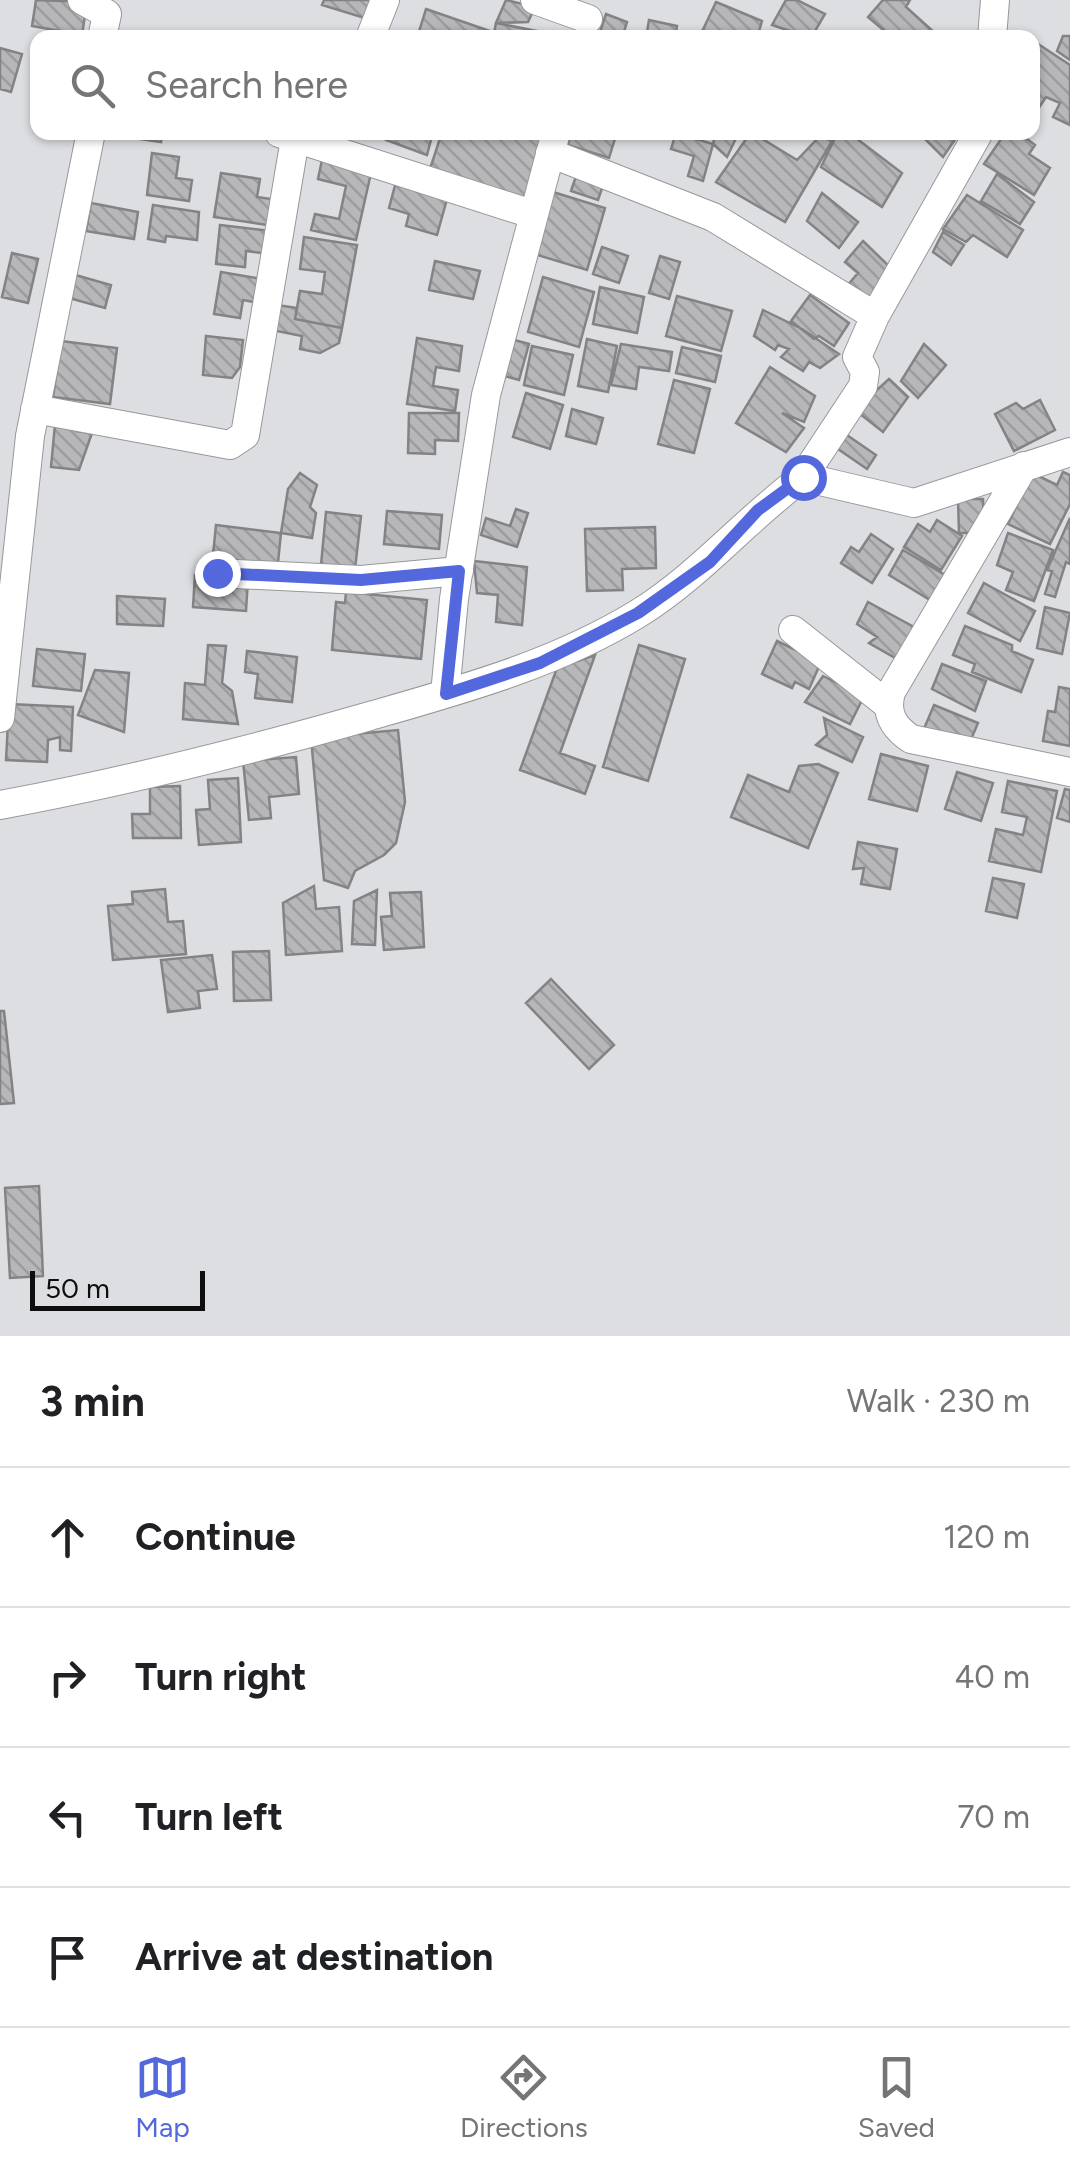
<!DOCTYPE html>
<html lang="en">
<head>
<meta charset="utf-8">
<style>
	body { margin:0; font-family:Figtree,sans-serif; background:#f6f6f6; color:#202124 }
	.scale { position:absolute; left:30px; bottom:25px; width:175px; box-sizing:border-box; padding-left:10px; border:5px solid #0e0e0f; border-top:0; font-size:28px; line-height:35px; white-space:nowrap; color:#0e0e0f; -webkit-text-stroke:8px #dddee1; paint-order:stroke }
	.stop { position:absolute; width:30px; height:30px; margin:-22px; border:8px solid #5368dd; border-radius:50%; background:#fff }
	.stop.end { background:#5368dd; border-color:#fff; box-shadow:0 2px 10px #0008 }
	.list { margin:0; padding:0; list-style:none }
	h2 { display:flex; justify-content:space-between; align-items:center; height:130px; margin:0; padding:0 40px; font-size:42px }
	h2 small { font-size:32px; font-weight:400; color:#757577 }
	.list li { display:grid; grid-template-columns:65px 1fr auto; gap:30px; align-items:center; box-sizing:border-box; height:140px; padding:0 40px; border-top:2px solid #e0e0e0 }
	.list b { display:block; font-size:38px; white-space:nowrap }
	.list em { font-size:32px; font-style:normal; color:#757577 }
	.icon { flex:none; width:55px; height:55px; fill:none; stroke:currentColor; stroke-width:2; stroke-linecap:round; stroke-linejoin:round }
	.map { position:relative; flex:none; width:1070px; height:1336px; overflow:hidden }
	.search { position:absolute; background:#fff; box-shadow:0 2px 8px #0004; left:30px; right:30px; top:30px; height:110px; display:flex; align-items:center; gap:25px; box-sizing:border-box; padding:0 35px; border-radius:20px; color:#757577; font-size:38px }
	.sheet { height:690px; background:#fff }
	nav { display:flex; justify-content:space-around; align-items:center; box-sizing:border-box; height:140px; border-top:2px solid #e0e0e0; background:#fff; font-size:28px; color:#757577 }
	nav a { display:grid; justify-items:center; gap:5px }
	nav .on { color:#5368dd }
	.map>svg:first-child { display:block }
	.building { fill:url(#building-back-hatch); stroke:#838386; stroke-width:2.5 }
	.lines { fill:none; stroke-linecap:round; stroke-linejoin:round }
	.minor-casing { stroke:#98989b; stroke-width:30 }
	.minor { stroke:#fff; stroke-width:28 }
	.route { stroke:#5368dd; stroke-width:12 }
</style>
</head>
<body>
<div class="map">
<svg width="1070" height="1336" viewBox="0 0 1070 1336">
	<defs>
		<pattern id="building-back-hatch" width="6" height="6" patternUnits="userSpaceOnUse" patternTransform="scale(2.5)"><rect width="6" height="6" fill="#b7b6b9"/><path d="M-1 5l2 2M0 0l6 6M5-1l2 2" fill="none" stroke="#9c9b9e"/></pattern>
	</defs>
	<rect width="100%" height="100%" fill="#dddee1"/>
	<path class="building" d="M36,0L87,2L82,35L32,26Z
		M324,0H379L371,20L322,5Z
		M506,0L535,7L528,22L496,23Z
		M786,0H797L825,14L811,38L772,25Z
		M883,0H910L906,7L936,34L933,38H893L868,17Z
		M716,2L762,21L757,38H699Z
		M426,9L490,31L488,38H417Z
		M606,14L627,22L622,38H598Z
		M649,20L677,26L675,38H646Z
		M496,23L547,33V38H493Z
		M1063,36H1070V60L1057,51Z
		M1032,40L1070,65V125L1053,117L1060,103L1046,97L1032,118Z
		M0,48L22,54L11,92L0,89Z
		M120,132H162L161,142L119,136Z
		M388,132H433L427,155L386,140Z
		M442,132H549L527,201L430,169Z
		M571,132H617L609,158L568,145Z
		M705,132H739L727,157L713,144L715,135Z
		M751,132L797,160L820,136L832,141L785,222L716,182Z
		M838,132H848L902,173L882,207L821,167Z
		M918,132H960L943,157Z
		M1006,132H1018L1035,145L1029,154L1050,168L1034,195L984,164Z
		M676,133L713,144L703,181L688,176L694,156L671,149Z
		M152,153L179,157L176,178L192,180L189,201L147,195Z
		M322,160L371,173L356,240L311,230L315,214L339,219L346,186L318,179Z
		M579,167L606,177L598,200L571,191Z
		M221,173L260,179L257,197L278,200L274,226L214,217Z
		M997,174L1034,202L1020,224L981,201Z
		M397,178L449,192L437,235L406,226L409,214L389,208Z
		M553,192L605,208L587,270L534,254Z
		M822,193L858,222L839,248L807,221Z
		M967,195L1023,230L1007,257L973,235L966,242L943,229Z
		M91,203L138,212L134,239L86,231Z
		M153,205L199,212L197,240L166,236L165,242L148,239Z
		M220,225L272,231L269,254L246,251L245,267L216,264Z
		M943,232L964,245L951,265L933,252Z
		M304,237L357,245L342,328L295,319L300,291L322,294L325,272L300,269Z
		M863,241L893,270L869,300L847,286L858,273L845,262Z
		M602,247L628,256L619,283L593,274Z
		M12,253L38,259L28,303L2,297Z
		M660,256L680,262L669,299L649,293Z
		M435,261L480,271L473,299L429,290Z
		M221,272L268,280L264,304L243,300L240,318L214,314Z
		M72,274L111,285L105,308L65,297Z
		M543,277L594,292L579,347L528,332Z
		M600,287L644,297L637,333L593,324Z
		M810,295L849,323L834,346L819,336L814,339L791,321Z
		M677,296L732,311L721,351L666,336Z
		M277,305L297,308L295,319L342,328L339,343L320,353L300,349L302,336L272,330Z
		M763,310L802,329L839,354L820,368L809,362L803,371L781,357L789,349L778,345L775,350L754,336Z
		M206,336L243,340L240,367L232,378L203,375Z
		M417,338L462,346L459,371L436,367L433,386L458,390L455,411L407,404Z
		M507,338L529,344L519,380L497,374Z
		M587,339L617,346L608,392L578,386Z
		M61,341L117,348L110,404L53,397Z
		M621,344L672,352L669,371L639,367L636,389L611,385Z
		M924,344L946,365L918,398L901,381Z
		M532,346L573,355L564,395L524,385Z
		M682,347L721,356L715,382L676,373Z
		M770,367L815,396L804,422L782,413L804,428L786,452L736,423Z
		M889,379L908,397L883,432L855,410Z
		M674,380L710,389L694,453L658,444Z
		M526,393L563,405L550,449L513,437Z
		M1040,400L1055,430L1014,451L995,414L1016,403L1023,409Z
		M572,409L603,418L596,444L566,436Z
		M409,413H459L458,441L435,440V454L408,453Z
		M56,414L78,416L76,431L92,433L79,470L51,467Z
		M841,431L876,455L867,469L832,445Z
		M1063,472L1070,475V504L1050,544L1008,524L1032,473L1057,485Z
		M300,473L317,485L310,507L316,513L312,538L281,533L288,489Z
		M958,499H983L984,533H959Z
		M516,509L528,513L517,547L481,535L486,518L510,526Z
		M387,511L442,515L439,549L384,544Z
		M326,512L361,516L355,569L321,565Z
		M1070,518V564L1066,562L1055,597L1045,594L1052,571L1047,570Z
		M937,520L962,536L941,570L904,547L918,524L930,532Z
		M216,525L281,533L277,572L212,565Z
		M655,527L656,568L622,569L623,590L587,591L585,529Z
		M1008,533L1053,550L1034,601L1006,590L1013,572L997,565Z
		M871,534L893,549L872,583L841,563L851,547L859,552Z
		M903,550L945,575L930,600L889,575Z
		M474,561L527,567L522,625L496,622L498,595L477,593Z
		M195,575L248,579L246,611L193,607Z
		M984,583L1035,611L1020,641L968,613Z
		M346,592L427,600L421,659L332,650L336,602L345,603Z
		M117,596L165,599L163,626L117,624Z
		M868,602L914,627L897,659L869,643L877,637L857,624Z
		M1045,607L1070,613L1062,654L1037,648Z
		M965,626L1012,645V651L1033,660L1021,692L972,672L975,664L953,655Z
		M777,641L821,662L809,689L795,682L792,688L762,674Z
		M208,645L226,646L222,683L232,691L238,724L183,719L185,683L205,685Z
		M639,645L685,659L648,781L603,767Z
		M37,649L85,654L81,691L33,686Z
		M247,651L297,657L292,702L255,698L258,674L245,672Z
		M595,655L560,753L595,766L585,794L520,770L557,668Z
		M942,664L986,681L975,711L932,689Z
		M95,670L129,673L124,732L78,715Z
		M823,676L864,696L850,724L805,702Z
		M1059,687L1070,689V746L1043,741L1048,711L1055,712Z
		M9,704L73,707L71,751L60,750V737L48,740L47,762L6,760Z
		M934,705L978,723L967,749L923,731Z
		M824,718L863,737L852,762L816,745L827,735Z
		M398,730L405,802L396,843L384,855L355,871L348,888L324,880L311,738Z
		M881,754L928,766L917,811L869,799Z
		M296,757L299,794L269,797L271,818L249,820L243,761Z
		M818,764L838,773L808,848L731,817L748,775L789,792L799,766Z
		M957,772L993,783L981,821L945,809Z
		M238,778L241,842L199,845L196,810L210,809L208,780Z
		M1008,781L1057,791L1041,872L989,861L996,829L1023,835L1027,817L1002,812Z
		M180,786L181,838H133L132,814H150V787Z
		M1065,789L1070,790V822L1057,818Z
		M858,842L897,849L890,889L861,884L864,868L853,869Z
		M993,878L1024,884L1017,918L986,911Z
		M314,886L316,909L339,907L342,951L286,955L283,903Z
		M165,889L168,922L183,921L186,954L113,960L108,906L133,904L132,892Z
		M377,890L375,945L352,944L354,901Z
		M421,892L424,947L384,950L381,917L392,916L390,893Z
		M269,951L271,1000L234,1001L233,952Z
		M212,955L217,989L198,991L200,1008L168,1012L161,960Z
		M551,979L614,1045L589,1069L526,1003Z
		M0,1011H4L14,1103L0,1104Z
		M39,1186L43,1276L10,1278L5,1188Z"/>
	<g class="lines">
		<g class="minor-casing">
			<path id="minor" d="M82,0L107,14L102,38
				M535,0L588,19
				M370,38L385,0
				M992,38L995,0
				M279,133L532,214
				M550,153L713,217L875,316
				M35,409L230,445L245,435L295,139
				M1024,466L891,692C885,713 893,727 911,739L1070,772
				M803,477L863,386L865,372L857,357L875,316L979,132
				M217,573L361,580L459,571
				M793,630L888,705
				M445,694L454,599L486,395L556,132
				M0,718L30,436L91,132
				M0,805C125,782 248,751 370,716C464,689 556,664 639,613C701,574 745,520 803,477L914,503L1070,452"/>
		</g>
		<use href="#minor" class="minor"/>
	</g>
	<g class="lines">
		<path class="route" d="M217,573L361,580L459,571L446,694L540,663L638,613L710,562L758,510L803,477"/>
	</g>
</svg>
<div class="scale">50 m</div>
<div class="stop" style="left:803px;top:477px"></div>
<div class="stop end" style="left:217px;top:573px"></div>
<div class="search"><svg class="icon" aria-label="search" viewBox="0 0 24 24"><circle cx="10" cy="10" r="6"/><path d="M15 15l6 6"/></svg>Search here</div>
</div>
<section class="sheet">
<h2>3 min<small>Walk · 230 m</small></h2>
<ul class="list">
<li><svg class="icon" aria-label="ahead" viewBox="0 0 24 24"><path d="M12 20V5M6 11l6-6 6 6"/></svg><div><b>Continue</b></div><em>120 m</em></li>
<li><svg class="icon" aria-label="right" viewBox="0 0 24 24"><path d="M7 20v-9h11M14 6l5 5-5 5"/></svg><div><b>Turn right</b></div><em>40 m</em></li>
<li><svg class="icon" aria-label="left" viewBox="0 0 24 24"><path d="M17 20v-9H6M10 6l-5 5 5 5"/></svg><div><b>Turn left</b></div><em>70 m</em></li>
<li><svg class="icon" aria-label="arrive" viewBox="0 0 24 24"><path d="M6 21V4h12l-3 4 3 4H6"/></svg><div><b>Arrive at destination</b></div></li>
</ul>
</section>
<nav>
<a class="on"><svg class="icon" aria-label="map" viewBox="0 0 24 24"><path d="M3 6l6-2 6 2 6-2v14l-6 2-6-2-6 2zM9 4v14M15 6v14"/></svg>Map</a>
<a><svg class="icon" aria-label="directions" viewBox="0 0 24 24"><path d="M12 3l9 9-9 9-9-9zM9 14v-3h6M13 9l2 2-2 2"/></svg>Directions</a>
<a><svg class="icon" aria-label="saved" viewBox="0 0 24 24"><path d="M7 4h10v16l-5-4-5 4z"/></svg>Saved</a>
</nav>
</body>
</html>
